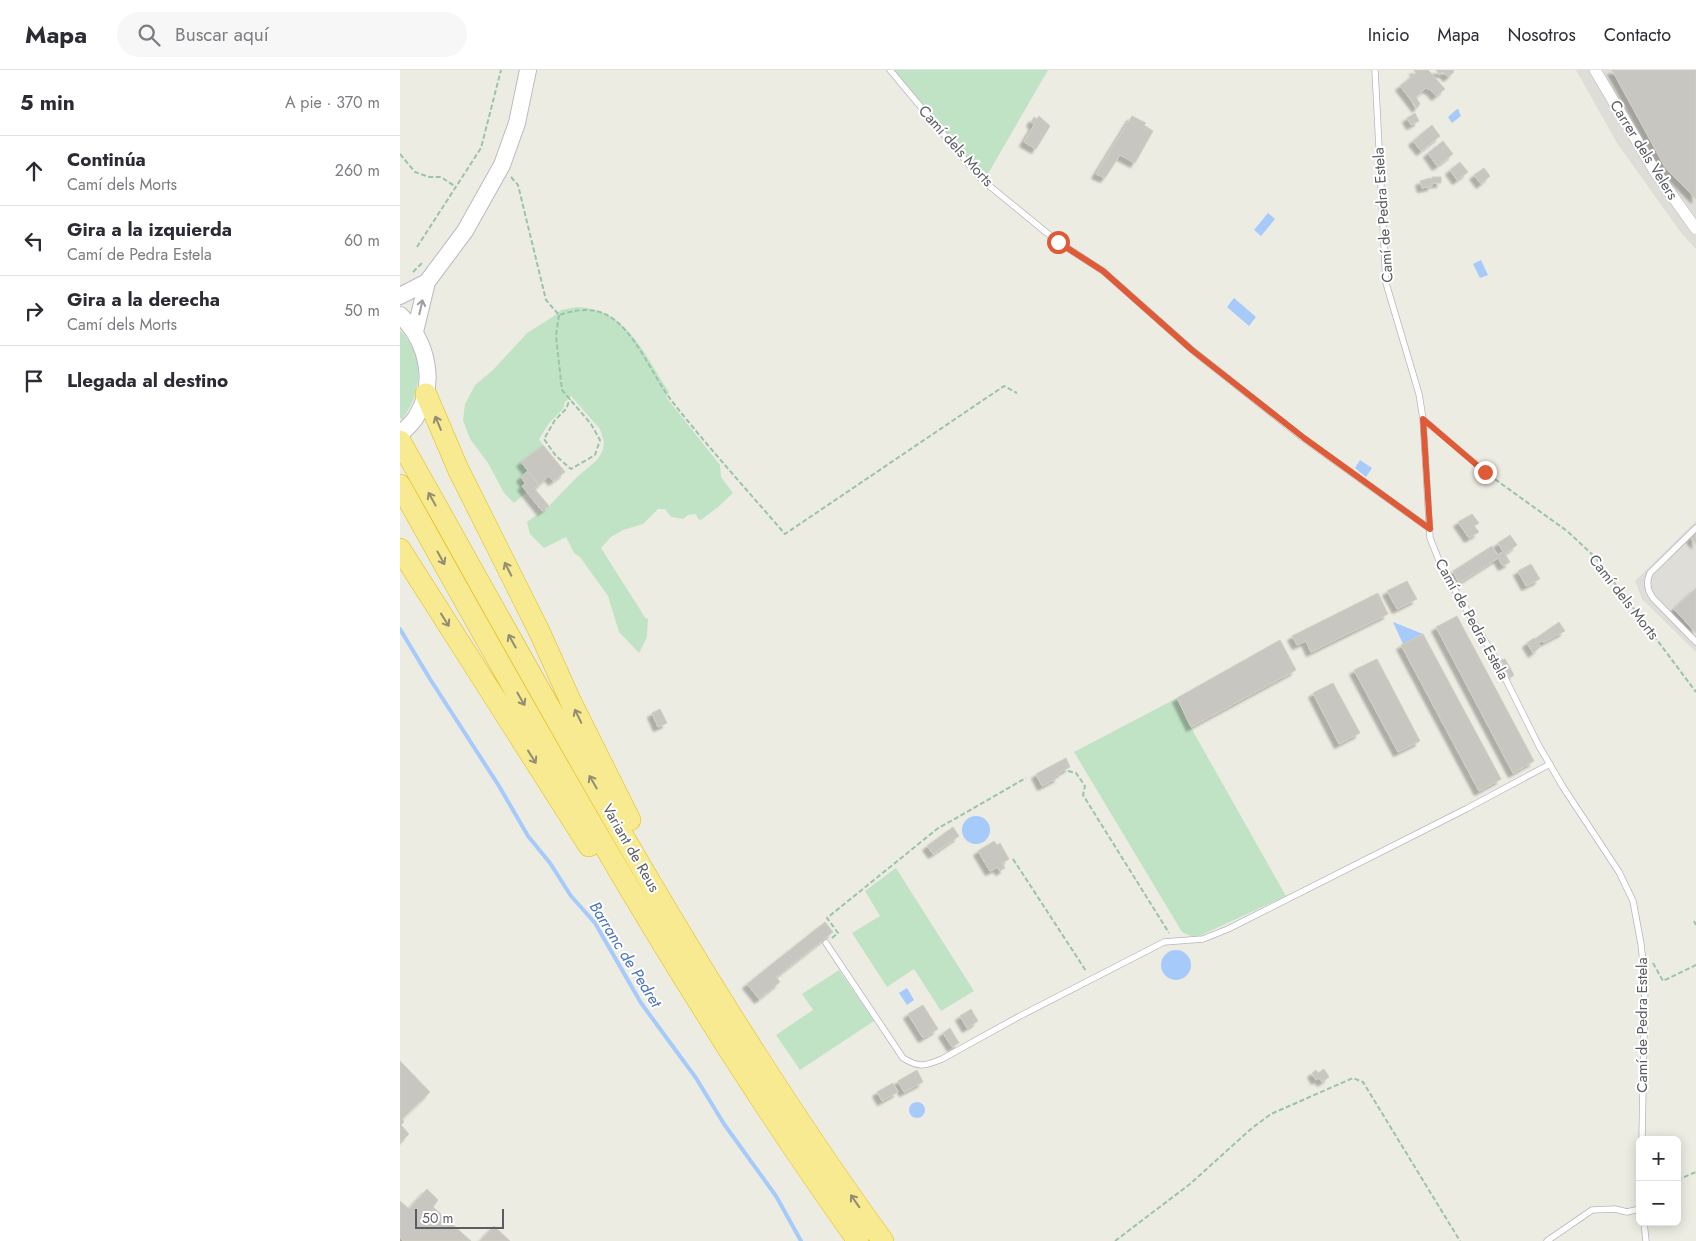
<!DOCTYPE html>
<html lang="es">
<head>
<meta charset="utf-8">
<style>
	body { margin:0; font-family:Jost,sans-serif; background:#f7f7f7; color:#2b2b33 }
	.controls { position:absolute; right:15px; bottom:15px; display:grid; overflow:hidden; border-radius:8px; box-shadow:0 2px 12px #0003 }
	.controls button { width:45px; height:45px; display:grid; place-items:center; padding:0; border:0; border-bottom:1px solid #e1e1e2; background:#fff; color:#2b2b33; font:25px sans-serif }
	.scale { position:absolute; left:15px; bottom:12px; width:89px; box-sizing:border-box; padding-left:5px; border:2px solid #5b5d63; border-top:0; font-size:14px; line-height:18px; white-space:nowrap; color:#5b5d63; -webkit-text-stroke:4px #fff; paint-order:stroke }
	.stop { position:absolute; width:15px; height:15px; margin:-11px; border:4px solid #df5a37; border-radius:50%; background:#fff }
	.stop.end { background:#df5a37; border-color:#fff; box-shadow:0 1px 5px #0008 }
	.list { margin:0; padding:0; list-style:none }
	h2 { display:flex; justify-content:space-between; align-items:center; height:65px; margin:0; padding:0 20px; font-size:21px }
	h2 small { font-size:16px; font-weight:400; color:#7c7c81 }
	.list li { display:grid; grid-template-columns:32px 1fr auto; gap:15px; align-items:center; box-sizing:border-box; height:70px; padding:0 20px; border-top:1px solid #e1e1e2 }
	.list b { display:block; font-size:19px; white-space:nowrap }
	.list p { margin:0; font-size:16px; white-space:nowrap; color:#7c7c81 }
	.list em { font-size:16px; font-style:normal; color:#7c7c81 }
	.icon { flex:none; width:28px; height:28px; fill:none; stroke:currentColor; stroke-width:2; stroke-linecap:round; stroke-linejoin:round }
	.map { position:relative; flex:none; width:1296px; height:1171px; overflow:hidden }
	header { display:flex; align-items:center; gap:30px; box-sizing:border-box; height:70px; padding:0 25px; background:#fff; border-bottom:1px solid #e1e1e2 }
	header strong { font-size:24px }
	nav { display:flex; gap:28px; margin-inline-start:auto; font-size:18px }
	.search { width:350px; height:45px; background:#f7f7f7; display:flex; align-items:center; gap:12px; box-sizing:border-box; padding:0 18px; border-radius:28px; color:#7c7c81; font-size:19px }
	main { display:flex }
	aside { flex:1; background:#fff }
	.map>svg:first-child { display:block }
	.industrial { fill:#dfddd7 }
	.green { fill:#c1e3c5 }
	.water { fill:#a6cafa }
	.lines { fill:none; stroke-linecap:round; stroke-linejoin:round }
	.stream { stroke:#a6cafa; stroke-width:4 }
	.building { fill:#c8c6c0; stroke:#d1cec2; filter:url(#shadow) }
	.service-casing { stroke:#b5b7bc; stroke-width:7 }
	.minor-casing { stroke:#b5b7bc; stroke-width:12 }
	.secondary-casing { stroke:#b8bac0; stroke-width:18 }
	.motorway-casing { stroke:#e3bc0d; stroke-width:22 }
	.path { stroke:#9ac3ab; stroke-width:2; stroke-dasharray:5 2.5; stroke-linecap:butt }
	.service { stroke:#fff; stroke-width:5.5 }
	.minor { stroke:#fff; stroke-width:11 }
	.secondary { stroke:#fff; stroke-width:16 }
	.motorway { stroke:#f7ea90; stroke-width:21 }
	.oneway { stroke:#9d9ea1 }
	.oneway2 { stroke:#928e73 }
	.route { stroke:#df5a37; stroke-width:6 }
	.labels { text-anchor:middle; stroke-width:4; stroke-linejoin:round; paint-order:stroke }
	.street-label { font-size:15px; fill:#5b5d63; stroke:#fff }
	.water-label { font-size:16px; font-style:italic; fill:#4a73bc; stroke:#fff }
</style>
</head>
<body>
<header>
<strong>Mapa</strong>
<div class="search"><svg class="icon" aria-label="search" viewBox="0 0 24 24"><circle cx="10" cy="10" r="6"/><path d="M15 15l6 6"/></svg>Buscar aquí</div>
<nav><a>Inicio</a><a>Mapa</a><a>Nosotros</a><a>Contacto</a></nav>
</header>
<main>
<aside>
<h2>5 min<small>A pie · 370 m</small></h2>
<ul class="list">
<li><svg class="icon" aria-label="ahead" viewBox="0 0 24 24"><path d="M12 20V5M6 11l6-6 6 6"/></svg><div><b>Continúa</b><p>Camí dels Morts</p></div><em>260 m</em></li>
<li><svg class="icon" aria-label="left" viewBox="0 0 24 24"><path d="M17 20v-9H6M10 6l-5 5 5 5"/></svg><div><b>Gira a la izquierda</b><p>Camí de Pedra Estela</p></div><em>60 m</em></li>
<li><svg class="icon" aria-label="right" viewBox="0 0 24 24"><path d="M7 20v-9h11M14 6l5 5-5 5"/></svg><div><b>Gira a la derecha</b><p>Camí dels Morts</p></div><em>50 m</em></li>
<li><svg class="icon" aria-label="arrive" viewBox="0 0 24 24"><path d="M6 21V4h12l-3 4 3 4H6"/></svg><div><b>Llegada al destino</b></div></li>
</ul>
</aside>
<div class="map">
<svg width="1296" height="1171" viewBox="0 0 1296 1171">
	<defs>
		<filter id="shadow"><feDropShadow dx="-4.5" dy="4.5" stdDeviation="1" flood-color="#0004"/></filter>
	</defs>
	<rect width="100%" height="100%" fill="#edece3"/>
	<path class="industrial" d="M1176,0H1296V179L1282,164L1217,73Z
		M1296,451V582L1242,529L1235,511Z"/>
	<path class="green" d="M493,0H648L585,109Z
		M177,237C227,239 244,284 269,322L266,327L320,395L321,407L333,423L318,437L301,450L298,449L296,444L288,445L283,449L271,447L265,439H258L243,454L223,460L211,467L201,478L246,549L248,548L247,567L239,583L219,562L208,526L180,487L174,483L166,467L144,478L130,464L127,452L149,436L177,407L197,390L203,380L204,372L200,359L171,326L165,332L163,339L150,352L139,369L143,375L121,392L128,401L121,407L125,413L122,416L127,422L114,433L104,423L88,393L70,369L63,350L65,334L75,315L93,300L127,263L154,246L161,240Z
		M0,260C25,288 23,320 2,350L0,347Z
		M777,628L794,663L886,826L795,868L782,862L674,682Z
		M496,798L574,921L541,941L514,899L487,917L452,863L480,846L465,821Z
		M439,900L474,951L400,1000L376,965L413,940L402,924Z"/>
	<path class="water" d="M1057,39L1059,40V42L1061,46L1052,53L1048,47Z
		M868,143L875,149L861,166L854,160Z
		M1081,190L1088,205L1080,208L1073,194Z
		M834,228L856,247L849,256L827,237Z
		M960,390L972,398L966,407L955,398Z
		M993,552L1023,564L1003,574Z
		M562 760a14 14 0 1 1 28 0a14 14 0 1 1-28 0Z
		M761 895a15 15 0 1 1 30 0a15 15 0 1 1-30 0Z
		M507,918L514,930L507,935L499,923Z
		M509 1040a8 8 0 1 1 16 0a8 8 0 1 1-16 0Z"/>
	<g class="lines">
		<path class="stream" d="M0,559L30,609L99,716L128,766L150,793L171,826L195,853L241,933L296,1008L324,1054L376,1126L401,1171"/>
	</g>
	<path class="building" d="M1014,0H1028L1045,19L1036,26L1031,20L1026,18L1016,27L1020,34L1017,38L1000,16L1016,3Z
		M1036,0H1053L1054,2L1048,7L1043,2L1039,4Z
		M1212,0H1296V129L1265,97Z
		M1015,43L1019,51L1011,55L1007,48Z
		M639,46L650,56L636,79L624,72L634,55L631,52L634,47L637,49Z
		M732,46L746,53L744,55L753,61L735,93L720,85L705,108L696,104Z
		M1032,55L1040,66L1021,81L1013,71Z
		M1043,71L1053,84L1037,96L1028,83Z
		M1060,92L1068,102L1057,110L1050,100Z
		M1084,98L1090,106L1081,114L1074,105Z
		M1032,107H1041V113H1032V116L1022,118L1020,111L1030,108L1031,110Z
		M143,375L165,402L153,411L149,406L139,415L121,392Z
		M128,401L139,415L134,418L149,436L142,441L122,416L125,413L121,407Z
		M1072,444L1079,453L1074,456L1079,462L1069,468L1058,452Z
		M1296,463V474L1291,468Z
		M1110,465L1117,475L1105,484L1110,492L1103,496L1098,488L1059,513L1053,501L1092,476L1097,485L1103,482L1098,473Z
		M1131,494L1140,509L1126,516L1118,501Z
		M1007,511L1017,529L997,539L987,521Z
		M1296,518V563L1274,539Z
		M978,523L988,544L911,582L906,571L897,575L892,566Z
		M1057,546L1134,691L1113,703L1036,557Z
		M1159,552L1165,561L1144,572L1142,571L1138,573L1140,577L1133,583L1127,573L1134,568L1135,569Z
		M1023,564L1101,709L1079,721L1001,575Z
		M880,570L896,600L791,657L777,628Z
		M977,589L1020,671L998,682L954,600Z
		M1105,589L1114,605L1110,608L1101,590Z
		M933,613L960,663L939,674L913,623Z
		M260,639L267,653L258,657L252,643Z
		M666,688L670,697L657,704L659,707L642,716L636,704Z
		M553,757L559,766L533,784L527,776Z
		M594,771L597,775L600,773L609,789L602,793L605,798L600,801L598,797L590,801L578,781Z
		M425,852L433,862L376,907L380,912L359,929L347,914Z
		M523,935L538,959L523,968L508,944Z
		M571,939L578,951L567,958L560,946Z
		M550,958L559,973L552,977L543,963Z
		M0,991L30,1022L2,1049L4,1052L1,1055L9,1064L0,1073Z
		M924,999L929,1007L922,1012L919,1008L916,1010L912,1003L916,1000L918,1003Z
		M517,1000L523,1012L504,1022L498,1011Z
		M493,1013L498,1022L482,1031L477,1022Z
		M27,1119L38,1130L33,1137L71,1171H3L0,1168V1131L9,1139Z
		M94,1156L110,1171H80Z"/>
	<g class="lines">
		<g class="service-casing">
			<path id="service" d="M490,0L581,109L658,172L703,201L792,280L903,368L1030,459
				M975,0L986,213L1019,324L1023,349L1030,468L1042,498L1095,588L1139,676L1163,717L1219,802L1233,831L1241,874L1245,912L1242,1070
				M1296,458L1250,503C1246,512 1247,520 1253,528L1296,572
				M426,873L503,988C519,998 525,996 542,989L620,946L764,872L803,869L828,859L1066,739L1150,694
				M1244,1152L1246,1171
				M1147,1171L1192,1140L1215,1139L1227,1142L1240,1139"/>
		</g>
		<g class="minor-casing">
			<path id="minor" d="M1195,0L1256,103L1296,159"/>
		</g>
		<g class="secondary-casing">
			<path id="secondary" d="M0,226L27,212
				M0,245C28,272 37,314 16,347C12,354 5,359 0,365
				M15,262L27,212L65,161L102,95L117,53L128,0"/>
		</g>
		<g class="motorway-casing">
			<path id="motorway" d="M26,324L58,399L140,563L171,632L230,750
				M0,371C153,642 300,919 483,1171
				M0,415C143,672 286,931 458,1171
				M0,479L189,776"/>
		</g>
		<path class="path" d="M0,84L15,102L29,107H41L56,117
			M111,107L118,115L146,230L159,245C174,240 192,237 207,245C235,260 252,305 271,330C307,376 347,420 385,464L604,316L617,323
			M17,177L81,78L101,0
			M13,202L22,193
			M159,245L156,266L162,320L191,354L200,370L195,385L171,399L156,386L144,369L155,350L166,339L170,329
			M1032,356L1085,402L1167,461L1195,487L1296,622
			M668,701L676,703L685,716L683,725L769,863
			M613,789L686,901
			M1294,851L1296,855
			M432,868L438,863L427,848L537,759L626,708
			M1253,893L1263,911L1296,895
			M1277,1110L1296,1102
			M715,1171L790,1114L852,1058L871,1044L953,1008L963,1012L1060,1171"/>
		<use href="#service" class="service"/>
		<use href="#minor" class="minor"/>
		<use href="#secondary" class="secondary"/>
		<use href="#motorway" class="motorway"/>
	</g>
	<defs><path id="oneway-shaft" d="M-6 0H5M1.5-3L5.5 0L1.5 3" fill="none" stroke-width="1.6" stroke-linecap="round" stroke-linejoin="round" transform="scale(1.25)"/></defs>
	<use class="oneway" href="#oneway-shaft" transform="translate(21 237) rotate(-77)"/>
	<g class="oneway2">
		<use href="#oneway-shaft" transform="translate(38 353) rotate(-113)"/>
		<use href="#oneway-shaft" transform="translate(32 429) rotate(-119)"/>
		<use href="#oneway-shaft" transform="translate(41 488) rotate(61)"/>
		<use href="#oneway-shaft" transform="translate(108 499) rotate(-117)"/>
		<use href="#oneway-shaft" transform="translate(45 550) rotate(58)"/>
		<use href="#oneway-shaft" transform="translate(112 571) rotate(-119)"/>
		<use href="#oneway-shaft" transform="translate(121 629) rotate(60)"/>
		<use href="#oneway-shaft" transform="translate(178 646) rotate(-116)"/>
		<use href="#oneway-shaft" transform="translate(132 687) rotate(58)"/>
		<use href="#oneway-shaft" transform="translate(193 712) rotate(-120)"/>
		<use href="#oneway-shaft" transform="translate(455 1131) rotate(-125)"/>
	</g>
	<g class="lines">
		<path class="route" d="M658,172L703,201L792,280L904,368L1030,459L1023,349L1085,402"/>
	</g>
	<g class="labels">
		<g class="street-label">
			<text transform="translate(556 76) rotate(48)" y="5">Camí dels Morts</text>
			<text transform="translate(1244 80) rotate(58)" y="5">Carrer dels Velers</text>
			<text transform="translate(983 145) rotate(-94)" y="5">Camí de Pedra Estela</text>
			<text transform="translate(1224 527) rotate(52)" y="5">Camí dels Morts</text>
			<text transform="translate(1072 549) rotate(61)" y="5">Camí de Pedra Estela</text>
			<text transform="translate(231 778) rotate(60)" y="5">Variant de Reus</text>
			<text transform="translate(1242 955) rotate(-90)" y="5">Camí de Pedra Estela</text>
		</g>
		<g class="water-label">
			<text transform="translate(226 884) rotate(58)" y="6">Barranc de Pedret</text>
		</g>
	</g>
</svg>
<div class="controls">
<button>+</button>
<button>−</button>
</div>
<div class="scale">50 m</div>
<div class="stop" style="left:658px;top:172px"></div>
<div class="stop end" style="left:1085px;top:402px"></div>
</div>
</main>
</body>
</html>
